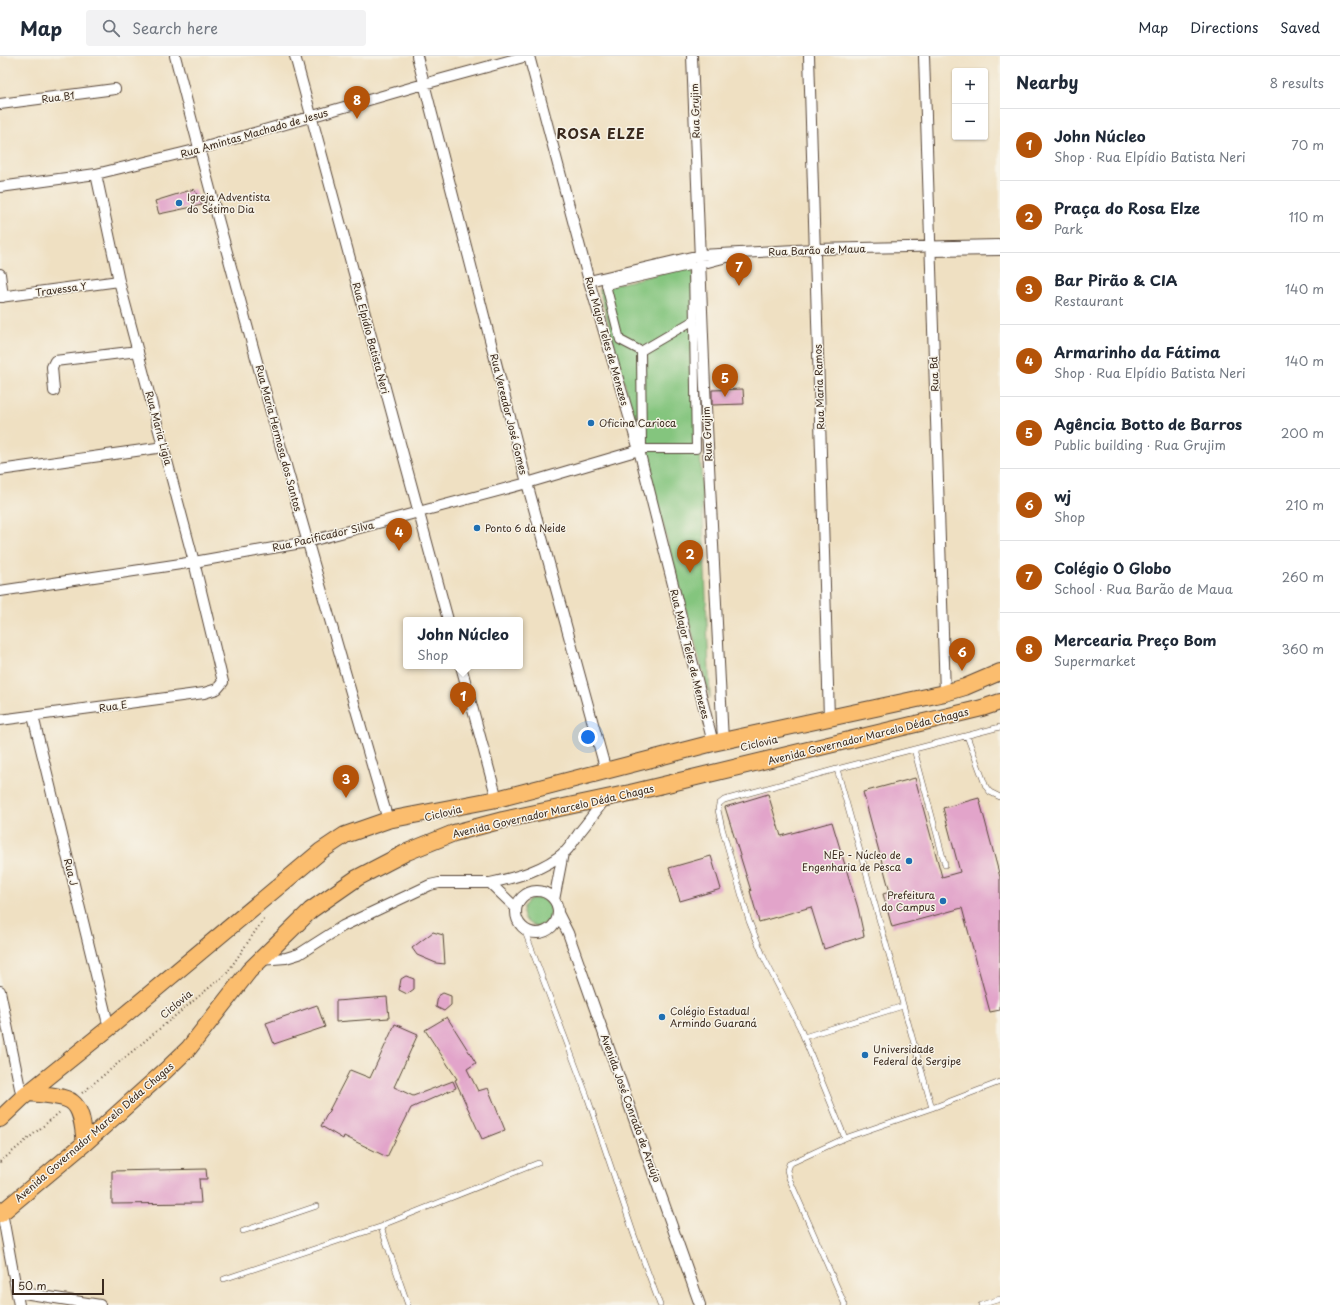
<!DOCTYPE html>
<html lang="en">
<head>
<meta charset="utf-8">
<style>
	body { margin:0; font-family:"Playpen Sans",sans-serif; background:#f2f2f3; color:#1f2937 }
	.controls { position:absolute; right:12px; top:12px; display:grid; overflow:hidden; border-radius:4px; box-shadow:0 1px 3px #0004 }
	.controls button { width:36px; height:36px; display:grid; place-items:center; padding:0; border:0; border-bottom:1px solid #e0e1e3; background:#fff; color:#1f2937; font:20px sans-serif }
	.scale { position:absolute; left:12px; bottom:10px; width:92px; box-sizing:border-box; padding-left:4px; border:2px solid #3b2a1e; border-top:0; font-size:11px; line-height:14px; white-space:nowrap; color:#3b2a1e; -webkit-text-stroke:3px #f7f3e8; paint-order:stroke }
	.you { position:absolute; left:588px; top:681px; width:14px; height:14px; margin:-10px; border:3px solid #fff; border-radius:50%; background:#1a73e8; box-shadow:0 0 0 6px #1a73e833 }
	.badge { display:grid; place-items:center; width:26px; height:26px; border-radius:50%; background:#b45309; color:#fff; font-size:13px; font-weight:700 }
	.pin { position:absolute; translate:-50% -33px; filter:drop-shadow(0 1px 2px #0008) }
	.pin::after { content:''; position:absolute; top:21px; width:14px; height:12px; background:inherit; clip-path:polygon(0 0,100% 0,50% 100%) }
	.popup { position:absolute; left:403px; top:561px; width:120px; height:52px; box-sizing:border-box; display:grid; place-content:center; border-radius:4px; background:#fff; filter:drop-shadow(0 1px 3px #0005); font-size:13px; white-space:nowrap; color:#747a83 }
	.popup b { font-size:15px; color:#1f2937 }
	.popup::after { content:''; position:absolute; left:50%; top:100%; margin-left:-8px; border:8px solid transparent; border-top-color:#fff }
	.list { margin:0; padding:0; list-style:none }
	h2 { display:flex; justify-content:space-between; align-items:center; height:52px; margin:0; padding:0 16px; font-size:17px }
	h2 small { font-size:13px; font-weight:400; color:#747a83 }
	.list li { display:grid; grid-template-columns:26px 1fr auto; gap:12px; align-items:center; box-sizing:border-box; height:72px; padding:0 16px; border-top:1px solid #e0e1e3 }
	.list b { display:block; font-size:15px; white-space:nowrap }
	.list p { margin:0; font-size:13px; white-space:nowrap; color:#747a83 }
	.list em { font-size:13px; font-style:normal; color:#747a83 }
	.icon { flex:none; width:22px; height:22px; fill:none; stroke:currentColor; stroke-width:2; stroke-linecap:round; stroke-linejoin:round }
	.map { position:relative; flex:none; width:1000px; height:1249px; overflow:hidden }
	header { display:flex; align-items:center; gap:24px; box-sizing:border-box; height:56px; padding:0 20px; background:#fff; border-bottom:1px solid #e0e1e3 }
	header strong { font-size:19px }
	nav { display:flex; gap:22px; margin-inline-start:auto; font-size:14px }
	.search { width:280px; height:36px; background:#f2f2f3; display:flex; align-items:center; gap:10px; box-sizing:border-box; padding:0 14px; border-radius:4px; color:#747a83; font-size:15px }
	main { display:flex }
	aside { flex:1; background:#fff }
	.map>svg:first-child { display:block }
	.green { fill:#84c57e; stroke:#60784e }
	.building { fill:#e2a4ca }
	.lines { fill:none; stroke-linecap:round; stroke-linejoin:round }
	.service-casing { stroke:#564537; stroke-width:6 }
	.pedestrian-casing { stroke:#564537; stroke-width:10 }
	.minor-casing { stroke:#564537; stroke-width:12 }
	.primary-casing { stroke:#564537; stroke-width:18 }
	.path { stroke:#564537; stroke-width:2; stroke-dasharray:1 3; stroke-linecap:butt }
	.service { stroke:#fff; stroke-width:5 }
	.pedestrian { stroke:#fff; stroke-width:8 }
	.minor { stroke:#fff; stroke-width:10 }
	.primary { stroke:#fbbd6e; stroke-width:16 }
	.poi-dot { fill:#1f6fb2; stroke:#f7f3e8; stroke-width:1.5 }
	.labels { text-anchor:middle; stroke-width:3; stroke-linejoin:round; paint-order:stroke }
	.street-label { font-size:10px; fill:#3b2a1e; stroke:#f7f3e8 }
	.poi-label { font-size:10px; fill:#3b2a1e; stroke:#f7f3e8; text-anchor:start }
	.district-label { font-size:14px; font-weight:bold; letter-spacing:1px; fill:#3b2a1e; stroke:#f7f3e8 }
</style>
</head>
<body>
<header>
<strong>Map</strong>
<div class="search"><svg class="icon" aria-label="search" viewBox="0 0 24 24"><circle cx="10" cy="10" r="6"/><path d="M15 15l6 6"/></svg>Search here</div>
<nav><a>Map</a><a>Directions</a><a>Saved</a></nav>
</header>
<main>
<div class="map">
<svg width="1000" height="1249" viewBox="0 0 1000 1249">
	<rect width="100%" height="100%" fill="#f7f3e8"/>
	<filter id="ink" filterUnits="userSpaceOnUse"><feTurbulence type="fractalNoise" baseFrequency=".025" numOctaves="2"/><feDisplacementMap in="SourceGraphic" scale="8" xChannelSelector="R" yChannelSelector="G"/><feConvolveMatrix kernelMatrix="1 2 1 2 8 2 1 2 1" color-interpolation-filters="sRGB"/></filter>
	<filter id="wash" filterUnits="userSpaceOnUse"><feTurbulence type="fractalNoise" baseFrequency=".012" numOctaves="4" result="noise"/><feDisplacementMap in="SourceGraphic" scale="16" xChannelSelector="R" yChannelSelector="G"/><feGaussianBlur stdDeviation="0.9" result="paint"/><feColorMatrix in="noise" values="0 0 0 0 0 0 0 0 0 0 0 0 0 0 0 0 0 1.4 0 .05"/><feComposite in="paint" operator="in"/></filter>
	<g filter="url(#wash)">
		<rect width="100%" height="100%" fill="#efe0c2"/>
		<path class="green" d="M693,209L710,642L599,233Z
			M523 856a14 14 0 1 1 28 0a14 14 0 1 1-28 0Z"/>
		<g id="blocks">
			<path class="building" d="M194,133L202,149L159,158L155,145Z
				M743,333L744,348L712,349V334Z
				M915,722L942,821L960,816L943,752L979,742L1000,821V954L990,956L962,852L892,871L883,838L890,836L863,736Z
				M768,738L781,780L832,766L858,852L864,880L824,893L811,851L759,866L750,835H751L725,751Z
				M711,800L721,833L680,845L669,812Z
				M433,876L443,879L445,908L436,907L417,899L412,892Z
				M406,920L414,923V933L407,938L399,934L401,923Z
				M443,937L451,940V949L444,955L436,951L438,940Z
				M387,941L389,962L336,966V945Z
				M317,949L325,971L274,988L266,967Z
				M447,961L476,1007L467,1013L478,1035L488,1032L505,1074L482,1083L455,1024L457,1023L425,974Z
				M395,968L418,978L394,1031L413,1040L453,1025L456,1032L411,1052L387,1101L344,1080L343,1083L321,1070L350,1014L370,1022Z
				M206,1113L207,1123H199L201,1147L112,1148V1115Z"/>
		</g>
	</g>
	<g filter="url(#ink)">
		<use href="#blocks" fill-opacity="0" stroke="#564537" stroke-width="1"/>
		<g class="lines">
			<g class="service-casing">
				<path id="service" d="M967,680L986,731L990,736L1000,741
					M914,693L945,809
					M837,713L932,1052
					M524,873L587,1040L634,1179L660,1249
					M804,981L903,950
					M845,1082L800,972L764,902L749,865L722,772L718,754L719,748L724,744L837,713L1000,671
					M243,1175L317,1150
					M224,1223L383,1170
					M408,1249L383,1177L382,1174L385,1168L538,1107
					M845,1249L789,1122L787,1114L789,1108L845,1082L932,1052L1000,1026
					M981,1249L1000,1243"/>
			</g>
			<g class="pedestrian-casing">
				<path id="pedestrian" d="M930,196L1000,195
					M708,207L727,202H737
					M693,209L696,393H642L641,295L620,284L606,229Z
					M641,295L694,264"/>
			</g>
			<g class="minor-casing">
				<path id="minor" d="M175,0C241,256 314,510 388,764
					M295,0L448,564
					M417,0L527,427L606,715
					M529,0L589,225L639,394L713,687
					M692,0L705,331L723,685
					M809,0L829,662
					M924,0L945,637
					M0,48L115,33
					M0,131L96,118L199,93L424,28L527,0
					M0,218L3,241
					M589,225L700,199L815,193L1000,189
					M0,241L119,225
					M54,335L52,311L55,305L138,295
					M0,414L164,391
					M0,535L194,506L307,486L527,427L639,394
					M461,610L497,743
					M33,660L109,972
					M0,664L204,637L217,633L223,626L194,506L119,225L96,118
					M490,827C518,821 544,814 566,795C571,790 575,783 579,777C588,766 597,754 605,743
					M516 856a21 21 0 1 1 42 0a21 21 0 1 1-42 0Z
					M554,844L563,797
					M558,857L568,877L700,1249
					M260,904L286,902L299,898L343,870L430,829L439,827H490L516,852
					M0,935L22,1042
					M2,1156L19,1249
					M17,1236L100,1249"/>
			</g>
			<g class="primary-casing">
				<path id="primary" d="M29,1037C39,1038 65,1040 72,1046C83,1054 83,1075 85,1087
					M0,1063L22,1042L109,972L321,795L345,779L388,764L497,743L713,687L945,637L965,631L1000,616
					M0,1158L85,1087L165,1015L189,992L249,915L311,854L357,822L407,796L454,777L503,764L630,737L982,652L1000,646"/>
			</g>
			<path class="path" d="M82,1037L227,917L265,861
				M0,1106L60,1056"/>
			<use href="#service" class="service"/>
			<use href="#pedestrian" class="pedestrian"/>
			<use href="#minor" class="minor"/>
			<use href="#primary" class="primary"/>
		</g>
	</g>
	<g class="poi-dot">
		<circle cx="179" cy="147" r="4"/>
		<circle cx="591" cy="367" r="4"/>
		<circle cx="477" cy="472" r="4"/>
		<circle cx="909" cy="805" r="4"/>
		<circle cx="943" cy="845" r="4"/>
		<circle cx="662" cy="961" r="4"/>
		<circle cx="865" cy="999" r="4"/>
	</g>
	<g class="labels">
		<g class="street-label">
			<text transform="translate(58 41) rotate(-7)" y="4">Rua B1</text>
			<text transform="translate(695 55) rotate(-92)" y="4">Rua Grujim</text>
			<text transform="translate(254 77) rotate(-16)" y="4">Rua Amintas Machado de Jesus</text>
			<text transform="translate(817 194) rotate(-2)" y="4">Rua Barão de Maua</text>
			<text transform="translate(61 233) rotate(-8)" y="4">Travessa Y</text>
			<text transform="translate(371 282) rotate(75)" y="4">Rua Elpídio Batista Neri</text>
			<text transform="translate(607 285) rotate(74)" y="4">Rua Major Teles de Menezes</text>
			<text transform="translate(934 318) rotate(-92)" y="4">Rua Bd</text>
			<text transform="translate(819 331) rotate(-92)" y="4">Rua Maria Ramos</text>
			<text transform="translate(509 358) rotate(76)" y="4">Rua Vereador José Gomes</text>
			<text transform="translate(159 372) rotate(75)" y="4">Rua Maria Ligia</text>
			<text transform="translate(707 378) rotate(-93)" y="4">Rua Grujim</text>
			<text transform="translate(279 382) rotate(75)" y="4">Rua Maria Hermosa dos Santos</text>
			<text transform="translate(323 480) rotate(-13)" y="4">Rua Pacificador Silva</text>
			<text transform="translate(690 598) rotate(76)" y="4">Rua Major Teles de Menezes</text>
			<text transform="translate(113 650) rotate(-8)" y="4">Rua E</text>
			<text transform="translate(868 680) rotate(-14)" y="4">Avenida Governador Marcelo Déda Chagas</text>
			<text transform="translate(759 687) rotate(-13)" y="4">Ciclovia</text>
			<text transform="translate(553 755) rotate(-13)" y="4">Avenida Governador Marcelo Déda Chagas</text>
			<text transform="translate(443 757) rotate(-14)" y="4">Ciclovia</text>
			<text transform="translate(71 816) rotate(76)" y="4">Rua J</text>
			<text transform="translate(176 948) rotate(-40)" y="4">Ciclovia</text>
			<text transform="translate(631 1052) rotate(70)" y="4">Avenida José Conrado de Araújo</text>
			<text transform="translate(94 1076) rotate(-41)" y="4">Avenida Governador Marcelo Déda Chagas</text>
		</g>
		<g class="poi-label">
			<text x="187" y="145">Igreja Adventista<tspan x="187" dy="12">do Sétimo Dia</tspan></text>
			<text x="599" y="371">Oficina Carioca</text>
			<text x="485" y="476">Ponto 6 da Neide</text>
			<text x="901" y="803" text-anchor="end">NEP - Núcleo de<tspan x="901" dy="12">Engenharia de Pesca</tspan></text>
			<text x="935" y="843" text-anchor="end">Prefeitura<tspan x="935" dy="12">do Campus</tspan></text>
			<text x="670" y="959">Colégio Estadual<tspan x="670" dy="12">Armindo Guaraná</tspan></text>
			<text x="873" y="997">Universidade<tspan x="873" dy="12">Federal de Sergipe</tspan></text>
		</g>
		<g class="district-label">
			<text x="601" y="83">ROSA ELZE</text>
		</g>
	</g>
</svg>
<div class="controls">
<button>+</button>
<button>−</button>
</div>
<div class="scale">50 m</div>
<div class="you"></div>
<div class="pin badge" style="left:463px;top:659px">1</div>
<div class="popup"><b>John Núcleo</b>Shop</div>
<div class="pin badge" style="left:690px;top:517px">2</div>
<div class="pin badge" style="left:346px;top:742px">3</div>
<div class="pin badge" style="left:399px;top:495px">4</div>
<div class="pin badge" style="left:725px;top:341px">5</div>
<div class="pin badge" style="left:962px;top:615px">6</div>
<div class="pin badge" style="left:739px;top:230px">7</div>
<div class="pin badge" style="left:357px;top:63px">8</div>
</div>
<aside>
<h2>Nearby<small>8 results</small></h2>
<ul class="list">
<li><span class="badge">1</span><div><b>John Núcleo</b><p>Shop · Rua Elpídio Batista Neri</p></div><em>70 m</em></li>
<li><span class="badge">2</span><div><b>Praça do Rosa Elze</b><p>Park</p></div><em>110 m</em></li>
<li><span class="badge">3</span><div><b>Bar Pirão &amp; CIA</b><p>Restaurant</p></div><em>140 m</em></li>
<li><span class="badge">4</span><div><b>Armarinho da Fátima</b><p>Shop · Rua Elpídio Batista Neri</p></div><em>140 m</em></li>
<li><span class="badge">5</span><div><b>Agência Botto de Barros</b><p>Public building · Rua Grujim</p></div><em>200 m</em></li>
<li><span class="badge">6</span><div><b>wj</b><p>Shop</p></div><em>210 m</em></li>
<li><span class="badge">7</span><div><b>Colégio O Globo</b><p>School · Rua Barão de Maua</p></div><em>260 m</em></li>
<li><span class="badge">8</span><div><b>Mercearia Preço Bom</b><p>Supermarket</p></div><em>360 m</em></li>
</ul>
</aside>
</main>
</body>
</html>
